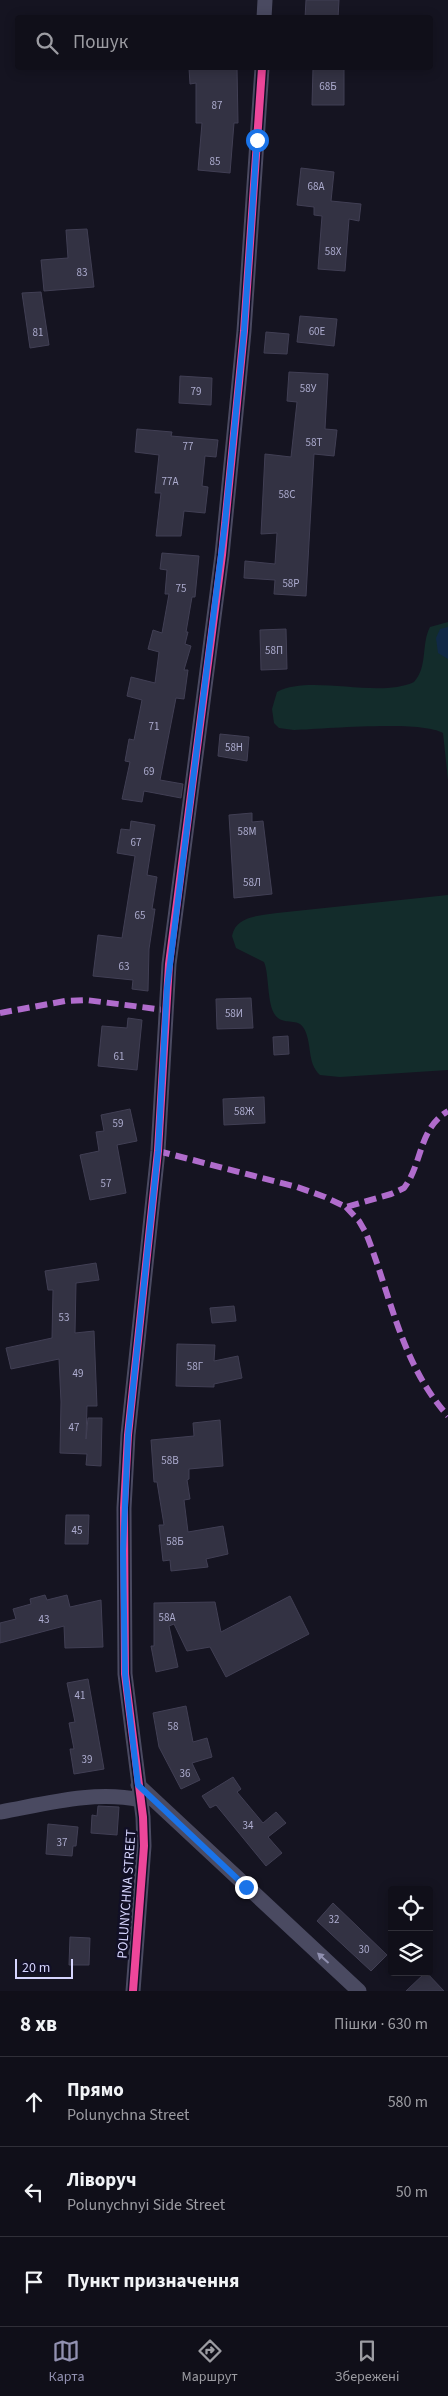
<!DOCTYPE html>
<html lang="uk">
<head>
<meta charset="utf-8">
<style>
	body { margin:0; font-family:"Source Sans 3",sans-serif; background:#1e1d26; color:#f1f3f6 }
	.controls { position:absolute; right:15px; bottom:15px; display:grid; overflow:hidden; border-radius:5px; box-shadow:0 2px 12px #0003 }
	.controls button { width:45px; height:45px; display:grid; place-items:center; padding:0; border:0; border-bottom:1px solid #302f38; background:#100f19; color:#f1f3f6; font:25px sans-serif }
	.scale { position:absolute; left:15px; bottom:12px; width:58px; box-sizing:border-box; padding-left:5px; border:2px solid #d6d5fe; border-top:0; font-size:14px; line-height:18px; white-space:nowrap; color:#d6d5fe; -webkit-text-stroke:4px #110f26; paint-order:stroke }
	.stop { position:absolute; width:15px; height:15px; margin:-11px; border:4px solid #1a73e8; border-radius:50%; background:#fff }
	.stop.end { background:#1a73e8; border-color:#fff; box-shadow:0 1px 5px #0008 }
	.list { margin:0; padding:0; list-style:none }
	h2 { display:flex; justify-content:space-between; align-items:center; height:65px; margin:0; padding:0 20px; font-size:21px }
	h2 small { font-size:16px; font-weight:400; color:#9c9ca2 }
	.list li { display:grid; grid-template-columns:32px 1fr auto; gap:15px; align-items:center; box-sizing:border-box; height:90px; padding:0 20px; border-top:1px solid #302f38 }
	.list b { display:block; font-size:19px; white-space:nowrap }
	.list p { margin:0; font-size:16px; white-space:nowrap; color:#9c9ca2 }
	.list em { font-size:16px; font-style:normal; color:#9c9ca2 }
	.icon { flex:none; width:28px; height:28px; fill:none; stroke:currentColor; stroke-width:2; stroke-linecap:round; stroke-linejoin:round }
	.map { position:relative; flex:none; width:448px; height:1991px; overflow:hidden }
	.search { position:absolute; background:#100f19; box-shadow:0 2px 12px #0003; left:15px; right:15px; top:15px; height:55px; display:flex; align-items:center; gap:12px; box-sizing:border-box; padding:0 18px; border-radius:5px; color:#9c9ca2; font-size:19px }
	.sheet { height:335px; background:#100f19 }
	nav { display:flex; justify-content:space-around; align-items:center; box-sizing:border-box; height:70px; border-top:1px solid #302f38; background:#100f19; font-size:14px; color:#9c9ca2 }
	nav a { display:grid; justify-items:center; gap:2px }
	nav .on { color:#9291b1 }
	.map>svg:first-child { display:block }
	.green { fill:#132c2b }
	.water { fill:#102946 }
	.building { fill:#333243; stroke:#413f54 }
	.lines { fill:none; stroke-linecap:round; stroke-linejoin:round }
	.street { stroke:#4a4a61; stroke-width:15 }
	.quiet { stroke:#b06ccc; stroke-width:6; stroke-dasharray:12 6; stroke-linecap:butt }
	.cycleway-casing { stroke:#110f26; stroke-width:11 }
	.cycleway { stroke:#ed469a; stroke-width:8 }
	.oneway { fill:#9090b0 }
	.route { stroke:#1a73e8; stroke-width:6 }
	.labels { text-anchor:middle; stroke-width:5; stroke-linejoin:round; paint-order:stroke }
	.number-label { font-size:11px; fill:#adaccf }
	.street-label { font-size:14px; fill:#d6d5fe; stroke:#110f26 }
</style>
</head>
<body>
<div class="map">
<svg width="448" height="1991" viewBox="0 0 448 1991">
	<rect width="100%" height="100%" fill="#151421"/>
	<path class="green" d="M448,622V780L443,733C420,720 325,729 294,730L279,728L274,723L272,709L277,692C311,674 378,699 414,682C428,667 421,644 430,627Z
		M448,895V1070L340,1077L320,1075C306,1062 313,1042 303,1027C298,1019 285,1024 278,1018C266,1009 270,976 264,962L236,948L232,936C236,915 260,916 277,913Z"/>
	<path class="water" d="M448,627V659L438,653L436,638L440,629Z"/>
	<path class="building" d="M306,0H339L338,18H305Z
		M189,68H237L238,123H234L230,173L198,170L202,123H196V83L190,84Z
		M313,68H344V105H312Z
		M301,168L334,172L331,201L361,204L359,221L349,219L345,271L318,269L322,216L314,215V207L297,205Z
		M87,229L94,287L44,291L41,260L68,258L66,230Z
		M41,292L49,345L30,348L22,293Z
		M300,316L337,319L334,346L297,342Z
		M266,332L289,334L287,354L264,353Z
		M289,372L328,374L325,429L337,430L334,456L314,454L306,596L274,594L275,580L244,578L245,561L275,564L277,533L261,534L265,454L291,457L297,402L287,401Z
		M180,376L212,378L211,405L179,403Z
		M137,429L172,432L171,436L218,440L216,457L205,456L202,486L208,487L205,513L184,511L181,536H156L161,493H155L159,455L135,452Z
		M162,553L199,556L195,597H192L186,632H188L185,644L191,646L184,670H188L184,699L176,698L160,780L183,784L181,798L144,791L142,802L122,799L130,762L125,761L129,739L134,740L142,700L127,696L131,677L155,683L159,652L148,649L153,630L162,633L169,594H165L167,570L160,569Z
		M286,629L287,669L261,670L260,630Z
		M220,734L249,737L247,761L218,756Z
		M252,813V822L263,821L272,894L234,898L229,815Z
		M131,821L155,825L147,875L157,877L152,909H155L149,949L148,991L132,989L133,980L93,976L98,935L122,938L135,856L117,853L121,829L130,830Z
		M251,998L253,1028L217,1029L216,999Z
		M128,1018L142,1020L137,1070L98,1066L102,1026L127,1028Z
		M288,1036L289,1054L274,1055L273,1037Z
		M264,1097L265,1123L224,1125L223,1099Z
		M130,1109L137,1141L117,1145L126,1193L90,1200L80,1155L99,1151L96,1132L104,1131L101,1115Z
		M96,1263L99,1280L76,1283L75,1333L94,1331L97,1406H87L86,1439L88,1418H102L101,1466L86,1465L87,1454L60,1453L61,1402L59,1359L11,1369L6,1348L52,1338L53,1290H48L45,1271Z
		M234,1306L236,1321L212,1323L210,1308Z
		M177,1344L215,1345L214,1361L238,1356L242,1378L214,1384V1387L176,1386Z
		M220,1420L223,1466L189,1469V1479L187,1480L190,1499L184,1500L188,1532L223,1526L228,1554L206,1559L208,1567L171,1571L170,1560L163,1561L159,1525H164L157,1482H154L151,1440L194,1436L193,1423Z
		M66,1515H89L88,1544H65Z
		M45,1595L47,1600L67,1595L70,1607L101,1600L103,1647L65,1648L64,1626L0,1643V1623L16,1619L13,1609L31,1604L30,1599Z
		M290,1596L309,1634L226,1677L210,1647L187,1651L174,1624L169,1626L178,1667L156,1672L151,1646H154V1603L215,1602L221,1632Z
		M88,1679L104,1769L74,1774L70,1749H74L69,1723L75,1722L67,1683Z
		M186,1706L193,1742L207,1738L212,1757L192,1763L200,1780L181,1789L159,1747L153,1713Z
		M233,1777L241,1789L237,1792L263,1823L276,1812L286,1823L268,1837L282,1853L266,1866L216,1805L210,1808L202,1796Z
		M98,1806L119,1807L117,1835L91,1833L92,1815L97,1816Z
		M48,1824L78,1827L76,1846H73L72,1856L46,1854Z
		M333,1903L387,1955L371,1971L317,1921Z
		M70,1937L90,1938L89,1965H69Z
		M426,1972L444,1991H406Z"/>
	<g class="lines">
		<path class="street" d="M264,18L265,0
			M138,1785L359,1991
			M0,1812C45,1804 95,1790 140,1800
			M133,1991L144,1846L143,1817L125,1674L124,1508L128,1435L158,1151L169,964L222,555L233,444L244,331L262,68"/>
		<path class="quiet" d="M0,1013L65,1001L86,1000L165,1010
			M158,1151L297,1187L325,1197L346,1207L391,1194L404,1188C423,1163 418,1129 448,1111
			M346,1207L359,1221L366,1233C391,1296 401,1364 448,1416"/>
		<g class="cycleway-casing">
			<path id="cycleway" d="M133,1991L144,1846L143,1817L125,1674L124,1508L128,1435L158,1151L169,964L222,555L233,444L244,331L262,68"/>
		</g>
		<use href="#cycleway" class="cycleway"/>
	</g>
	<defs><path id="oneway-solid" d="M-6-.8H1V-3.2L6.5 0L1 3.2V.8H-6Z" transform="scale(1.25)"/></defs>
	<use class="oneway" href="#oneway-solid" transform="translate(323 1958) rotate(-138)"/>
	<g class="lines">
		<path class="route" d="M246,1887L138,1785L125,1674L123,1551L128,1435L158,1151L167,988L225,523L244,331L257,140"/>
	</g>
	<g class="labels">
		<g class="number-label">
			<text x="328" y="90">68Б</text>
			<text x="217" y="109">87</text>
			<text x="215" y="165">85</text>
			<text x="316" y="190">68А</text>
			<text x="333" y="255">58Х</text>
			<text x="82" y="276">83</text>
			<text x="317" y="335">60Е</text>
			<text x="38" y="336">81</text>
			<text x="308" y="392">58У</text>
			<text x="196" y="395">79</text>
			<text x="314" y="446">58Т</text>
			<text x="188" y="450">77</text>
			<text x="170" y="485">77А</text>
			<text x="287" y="498">58С</text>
			<text x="291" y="587">58Р</text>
			<text x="181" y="592">75</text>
			<text x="274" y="654">58П</text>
			<text x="154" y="730">71</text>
			<text x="234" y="751">58Н</text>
			<text x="149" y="775">69</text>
			<text x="247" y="835">58М</text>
			<text x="136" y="846">67</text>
			<text x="252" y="886">58Л</text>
			<text x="140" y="919">65</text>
			<text x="124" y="970">63</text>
			<text x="234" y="1017">58И</text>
			<text x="119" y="1060">61</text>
			<text x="244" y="1115">58Ж</text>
			<text x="118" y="1127">59</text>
			<text x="106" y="1187">57</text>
			<text x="64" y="1321">53</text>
			<text x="195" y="1370">58Г</text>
			<text x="78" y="1377">49</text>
			<text x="74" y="1431">47</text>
			<text x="170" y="1464">58В</text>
			<text x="77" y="1534">45</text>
			<text x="175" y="1545">58Б</text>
			<text x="167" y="1621">58А</text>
			<text x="44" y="1623">43</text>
			<text x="80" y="1699">41</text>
			<text x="173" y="1730">58</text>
			<text x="87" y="1763">39</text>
			<text x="185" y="1777">36</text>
			<text x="248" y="1829">34</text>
			<text x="62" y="1846">37</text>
			<text x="334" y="1923">32</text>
			<text x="364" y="1953">30</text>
		</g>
		<g class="street-label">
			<text transform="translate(126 1894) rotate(-86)" y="5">POLUNYCHNA STREET</text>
		</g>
	</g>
</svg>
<div class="controls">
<button><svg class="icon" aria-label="locate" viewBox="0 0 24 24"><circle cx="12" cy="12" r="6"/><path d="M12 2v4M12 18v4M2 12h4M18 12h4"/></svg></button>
<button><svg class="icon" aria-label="layers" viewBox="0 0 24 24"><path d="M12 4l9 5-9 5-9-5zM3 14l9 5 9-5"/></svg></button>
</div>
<div class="scale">20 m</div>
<div class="stop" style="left:257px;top:140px"></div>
<div class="stop end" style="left:246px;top:1887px"></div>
<div class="search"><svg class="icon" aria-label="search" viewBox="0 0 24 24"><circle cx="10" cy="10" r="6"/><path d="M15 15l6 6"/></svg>Пошук</div>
</div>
<section class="sheet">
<h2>8 хв<small>Пішки · 630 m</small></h2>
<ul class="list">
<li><svg class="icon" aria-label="ahead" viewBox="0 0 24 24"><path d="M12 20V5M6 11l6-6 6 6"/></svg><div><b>Прямо</b><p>Polunychna Street</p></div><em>580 m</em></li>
<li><svg class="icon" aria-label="left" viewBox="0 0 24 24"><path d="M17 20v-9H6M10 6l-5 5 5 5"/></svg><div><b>Ліворуч</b><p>Polunychnyi Side Street</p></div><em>50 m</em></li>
<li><svg class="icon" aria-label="arrive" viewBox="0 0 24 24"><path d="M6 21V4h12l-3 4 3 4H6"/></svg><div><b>Пункт призначення</b></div></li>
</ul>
</section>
<nav>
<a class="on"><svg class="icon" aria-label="map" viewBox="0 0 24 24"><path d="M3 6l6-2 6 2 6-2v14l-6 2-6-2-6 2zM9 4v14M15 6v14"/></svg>Карта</a>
<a><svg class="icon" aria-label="directions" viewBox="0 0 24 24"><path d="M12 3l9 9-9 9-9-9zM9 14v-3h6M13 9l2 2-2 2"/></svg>Маршрут</a>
<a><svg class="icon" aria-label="saved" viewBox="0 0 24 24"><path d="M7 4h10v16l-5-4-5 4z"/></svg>Збережені</a>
</nav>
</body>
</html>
